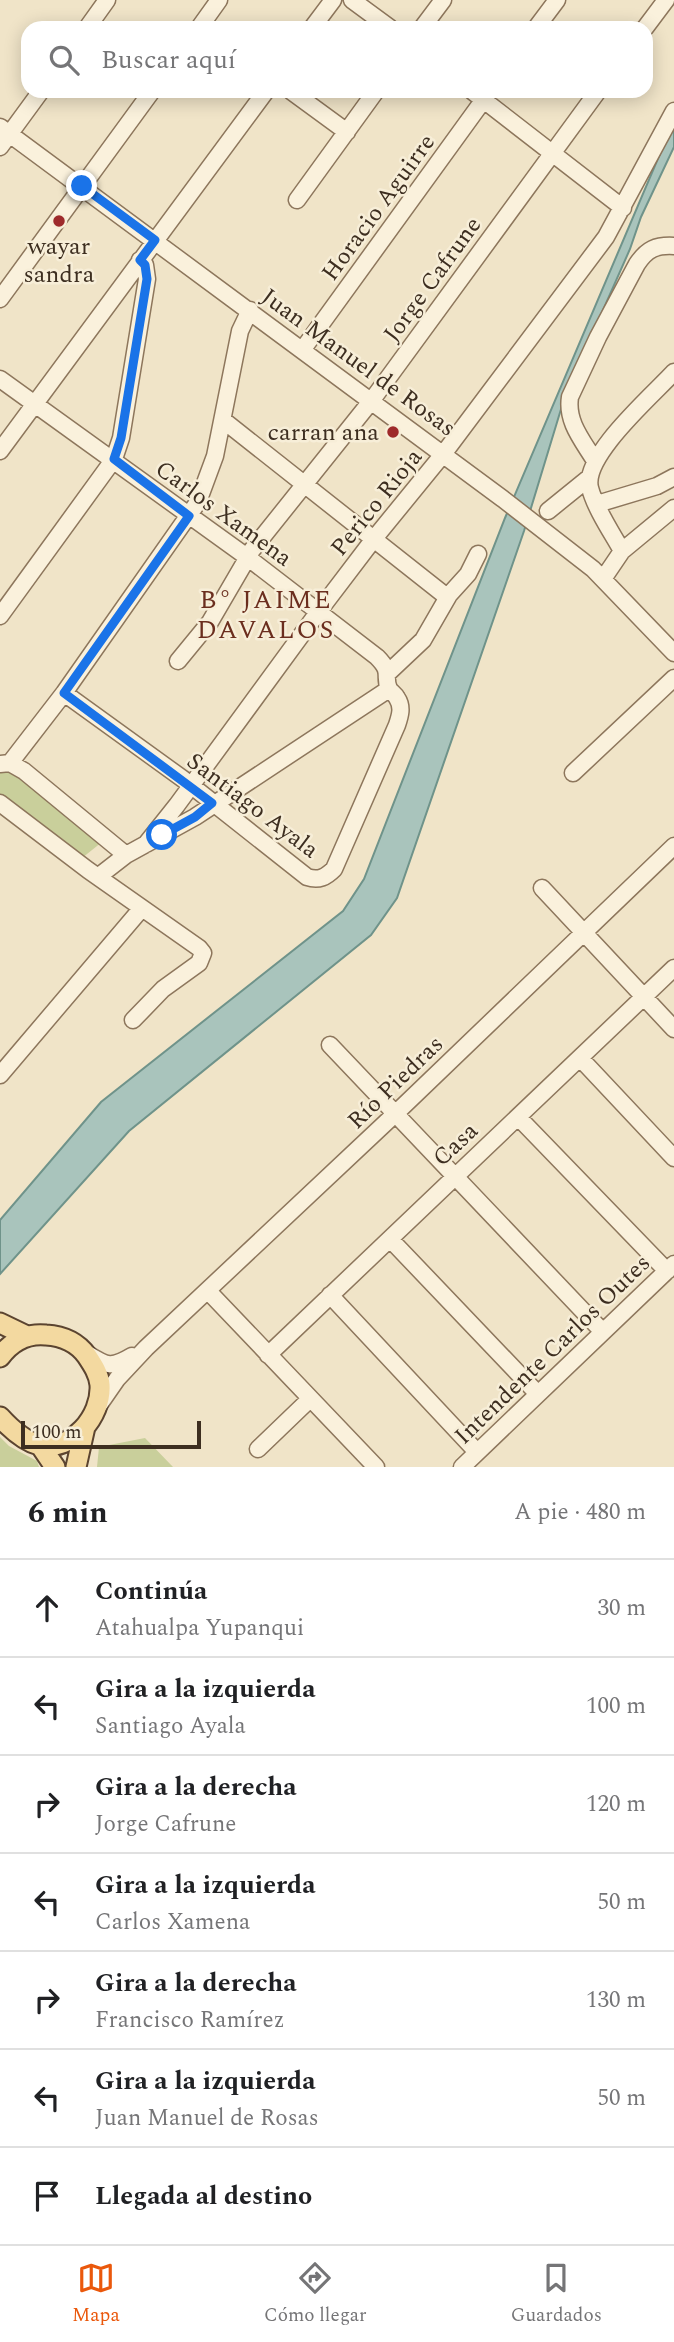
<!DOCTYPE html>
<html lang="es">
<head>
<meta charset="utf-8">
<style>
	body { margin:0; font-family:Spectral,serif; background:#f2f2f2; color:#202124 }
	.scale { position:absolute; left:21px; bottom:18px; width:180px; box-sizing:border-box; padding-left:7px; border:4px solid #3d2e20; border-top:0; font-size:19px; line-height:24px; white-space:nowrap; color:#3d2e20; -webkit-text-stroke:5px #f7eed8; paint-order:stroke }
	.stop { position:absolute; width:21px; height:21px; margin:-16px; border:5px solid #1a73e8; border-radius:50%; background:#fff }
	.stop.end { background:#1a73e8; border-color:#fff; box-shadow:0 2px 7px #0008 }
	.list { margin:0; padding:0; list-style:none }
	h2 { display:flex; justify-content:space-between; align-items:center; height:91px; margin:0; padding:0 28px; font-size:30px }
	h2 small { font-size:23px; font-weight:400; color:#757577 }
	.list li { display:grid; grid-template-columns:46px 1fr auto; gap:21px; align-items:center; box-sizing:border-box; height:98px; padding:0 28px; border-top:2px solid #e0e0e0 }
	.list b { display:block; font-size:26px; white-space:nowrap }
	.list p { margin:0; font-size:23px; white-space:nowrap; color:#757577 }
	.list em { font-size:23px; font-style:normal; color:#757577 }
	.icon { flex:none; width:38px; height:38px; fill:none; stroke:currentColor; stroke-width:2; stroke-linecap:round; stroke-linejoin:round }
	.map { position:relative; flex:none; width:674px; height:1467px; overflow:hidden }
	.search { position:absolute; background:#fff; box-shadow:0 4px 18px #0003; left:21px; right:21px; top:21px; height:77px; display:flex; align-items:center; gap:18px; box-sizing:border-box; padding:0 24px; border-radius:21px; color:#757577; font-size:26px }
	.sheet { height:777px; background:#fff }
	nav { display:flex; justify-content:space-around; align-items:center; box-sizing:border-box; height:98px; border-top:2px solid #e0e0e0; background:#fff; font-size:19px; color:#757577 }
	nav a { display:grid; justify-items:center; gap:4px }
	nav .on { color:#ea580c }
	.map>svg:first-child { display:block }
	.green { fill:#c9cf9b }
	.water { fill:#a9c4bc; stroke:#6f938a; stroke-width:2 }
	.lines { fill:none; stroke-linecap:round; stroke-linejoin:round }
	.minor-casing { stroke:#8d765c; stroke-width:19 }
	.major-casing { stroke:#5b4430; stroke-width:23 }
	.minor { stroke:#faf1dc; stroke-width:16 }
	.major { stroke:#f3d9a0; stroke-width:19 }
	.route { stroke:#1a73e8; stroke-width:9 }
	.poi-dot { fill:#9e2a2b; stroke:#f7eed8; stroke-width:2.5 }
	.labels { text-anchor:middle; stroke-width:5; stroke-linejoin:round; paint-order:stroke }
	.street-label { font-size:24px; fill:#3d2e20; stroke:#f7eed8 }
	.poi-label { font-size:24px; fill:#3d2e20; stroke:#f7eed8 }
	.neighbourhood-label { font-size:26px; letter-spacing:2px; fill:#6b2e1e; stroke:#f7eed8 }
</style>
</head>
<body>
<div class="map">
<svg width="674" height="1467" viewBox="0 0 674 1467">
	<rect width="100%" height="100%" fill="#f0e4c8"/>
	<path class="green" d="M0,771H15L102,842L82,858L0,796Z
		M0,1437L9,1446L37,1461L39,1467H0Z
		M145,1438L173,1467H97L99,1447Z"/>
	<path class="water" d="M674,121V147L641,217L630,249L565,396L524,531L397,898L371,935L129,1131L0,1274V1220L101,1102L343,911L364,879L505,518Z"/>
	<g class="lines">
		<g class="minor-casing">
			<path id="minor" d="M352,0L390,28
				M87,28L107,0
				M199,28L219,0
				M312,28L333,0
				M422,28L443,0
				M536,28L557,0
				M645,28L666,0
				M291,91L347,132
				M472,91L623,208
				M0,127L503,499L593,569L674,653
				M0,147L41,91
				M297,200L376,91
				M0,299L152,91
				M303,349L490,91
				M0,379L247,557L377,657C393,673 383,675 389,689C391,692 395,694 397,698C403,707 400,716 397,725L334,869C326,877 319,881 307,877L183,779L64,693
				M223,420L447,597
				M0,451L266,91
				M595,461C583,441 566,422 570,397L598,337L637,264C647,249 656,245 674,246
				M597,504L657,486L674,477
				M548,511L590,477
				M622,551C612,533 595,508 590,488C582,456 653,395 674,372
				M603,579L622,551L674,508
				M0,616L114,459L121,438L147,279L145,265L140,260
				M178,661L210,622L252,550L372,400L598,91
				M388,673L423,640L449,595L468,574L478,554
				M10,763L24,771L126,855
				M0,764L10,763L64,693L198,502L215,456L240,331L250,310
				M573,773L674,678
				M0,803L88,870L199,948L203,953L199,963L163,989L133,1020
				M146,844L177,805L319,611L373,540L444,453L606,237L674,111
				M99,876L126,855L195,817L389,689
				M542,888L674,1029
				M330,1045L603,1332
				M580,1058L674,1158
				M0,1075L142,908
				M518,1117L667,1271
				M390,1239L537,1393
				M208,1291L376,1467
				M330,1295L477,1452
				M86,1353C107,1366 110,1369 132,1356
				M268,1355L674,968
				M99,1405L117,1379L146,1348L395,1114L674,846
				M258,1449L310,1399
				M462,1467L674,1264"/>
		</g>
		<g class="major-casing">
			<path id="major" d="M0,1323L27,1336
				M0,1357C11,1342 26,1333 46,1335C63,1336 77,1342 87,1356C93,1365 99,1374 100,1385C102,1416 72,1452 39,1445C24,1441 10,1428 0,1417
				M40,1445L55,1467
				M76,1467L85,1427"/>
		</g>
		<use href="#minor" class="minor"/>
		<use href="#major" class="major"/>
	</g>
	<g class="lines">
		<path class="route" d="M82,186L155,240L140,260L145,265L147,279L121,438L114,459L189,516L64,693L212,803L195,817L162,835"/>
	</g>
	<g class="poi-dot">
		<circle cx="59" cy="221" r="7"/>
		<circle cx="393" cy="432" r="7"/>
	</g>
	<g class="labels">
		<g class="street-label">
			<text transform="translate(378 207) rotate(-54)" y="8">Horacio Aguirre</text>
			<text transform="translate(432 279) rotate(-54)" y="8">Jorge Cafrune</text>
			<text transform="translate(359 362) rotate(36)" y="8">Juan Manuel de Rosas</text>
			<text transform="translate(376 502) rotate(-51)" y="8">Perico Rioja</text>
			<text transform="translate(224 513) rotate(36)" y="8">Carlos Xamena</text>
			<text transform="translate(253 805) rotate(37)" y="8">Santiago Ayala</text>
			<text transform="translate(395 1082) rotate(-44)" y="8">Río Piedras</text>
			<text transform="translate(455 1144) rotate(-43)" y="8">Casa</text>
			<text transform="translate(552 1349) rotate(-44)" y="8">Intendente Carlos Outes</text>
		</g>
		<g class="poi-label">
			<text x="59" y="254">wayar<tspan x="59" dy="28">sandra</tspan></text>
			<text x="379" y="440" text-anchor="end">carran ana</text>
		</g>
		<g class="neighbourhood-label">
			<text x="266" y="608">B° JAIME<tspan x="266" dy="30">DAVALOS</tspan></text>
		</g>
	</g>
</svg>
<div class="scale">100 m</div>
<div class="stop" style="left:162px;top:835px"></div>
<div class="stop end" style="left:82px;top:186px"></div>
<div class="search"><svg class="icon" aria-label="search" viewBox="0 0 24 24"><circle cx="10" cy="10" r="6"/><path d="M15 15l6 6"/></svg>Buscar aquí</div>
</div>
<section class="sheet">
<h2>6 min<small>A pie · 480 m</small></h2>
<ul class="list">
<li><svg class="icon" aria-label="ahead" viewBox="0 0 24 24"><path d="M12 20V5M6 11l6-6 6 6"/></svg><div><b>Continúa</b><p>Atahualpa Yupanqui</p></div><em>30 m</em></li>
<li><svg class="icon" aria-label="left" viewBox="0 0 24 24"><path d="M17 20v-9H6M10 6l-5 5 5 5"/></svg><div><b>Gira a la izquierda</b><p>Santiago Ayala</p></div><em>100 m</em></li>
<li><svg class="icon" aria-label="right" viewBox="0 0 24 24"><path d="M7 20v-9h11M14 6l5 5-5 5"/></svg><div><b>Gira a la derecha</b><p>Jorge Cafrune</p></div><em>120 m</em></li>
<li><svg class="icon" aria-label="left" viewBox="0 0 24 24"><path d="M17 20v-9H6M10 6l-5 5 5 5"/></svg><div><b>Gira a la izquierda</b><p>Carlos Xamena</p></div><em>50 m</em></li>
<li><svg class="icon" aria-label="right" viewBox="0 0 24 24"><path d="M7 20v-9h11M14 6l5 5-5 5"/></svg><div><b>Gira a la derecha</b><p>Francisco Ramírez</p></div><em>130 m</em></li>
<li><svg class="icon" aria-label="left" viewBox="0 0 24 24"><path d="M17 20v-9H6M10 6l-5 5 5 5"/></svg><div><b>Gira a la izquierda</b><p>Juan Manuel de Rosas</p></div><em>50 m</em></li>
<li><svg class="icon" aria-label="arrive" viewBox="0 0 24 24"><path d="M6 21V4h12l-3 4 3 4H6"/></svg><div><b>Llegada al destino</b></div></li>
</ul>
</section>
<nav>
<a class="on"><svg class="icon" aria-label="map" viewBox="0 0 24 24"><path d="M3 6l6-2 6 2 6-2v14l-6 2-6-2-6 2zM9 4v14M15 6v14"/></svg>Mapa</a>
<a><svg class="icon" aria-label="directions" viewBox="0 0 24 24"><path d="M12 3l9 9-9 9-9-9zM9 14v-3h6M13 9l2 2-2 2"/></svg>Cómo llegar</a>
<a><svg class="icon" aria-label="saved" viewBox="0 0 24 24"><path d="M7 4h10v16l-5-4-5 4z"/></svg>Guardados</a>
</nav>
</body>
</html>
